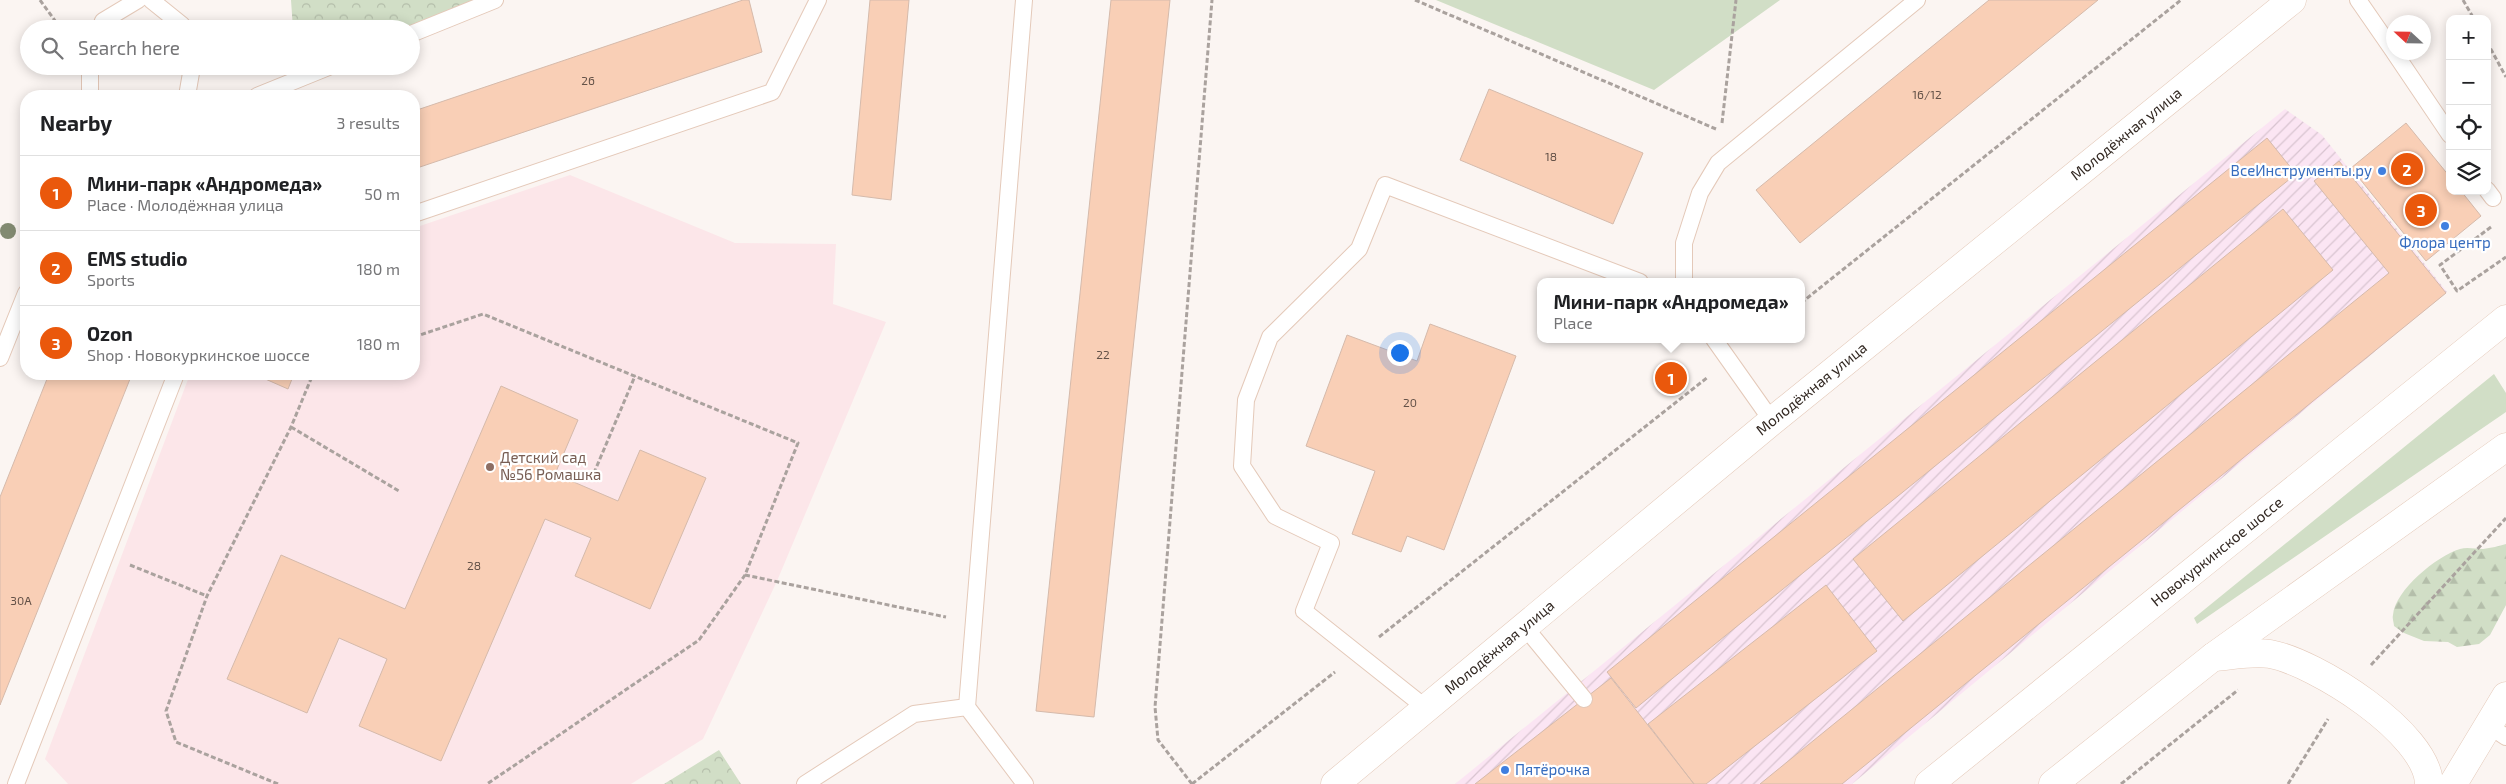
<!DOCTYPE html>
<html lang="en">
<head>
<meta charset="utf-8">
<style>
	body { margin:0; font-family:"Exo 2",sans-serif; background:#f6f6f6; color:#202124 }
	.controls { position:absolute; right:15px; top:15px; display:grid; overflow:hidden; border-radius:10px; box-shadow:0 2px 12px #0003 }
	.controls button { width:45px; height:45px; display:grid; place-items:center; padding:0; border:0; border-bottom:1px solid #e0e0e0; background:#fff; color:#202124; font:25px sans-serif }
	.compass { position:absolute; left:2386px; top:15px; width:45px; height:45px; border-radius:50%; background:#fff; box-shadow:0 2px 12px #0003; rotate:292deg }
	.you { position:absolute; left:1399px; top:352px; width:18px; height:18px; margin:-12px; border:4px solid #fff; border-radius:50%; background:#1a73e8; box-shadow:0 0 0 8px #1a73e833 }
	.badge { display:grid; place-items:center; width:32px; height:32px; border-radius:50%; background:#ea580c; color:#fff; font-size:16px; font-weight:700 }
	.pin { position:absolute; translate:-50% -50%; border:2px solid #fff; box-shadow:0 1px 5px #0006 }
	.popup { position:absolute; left:1537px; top:278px; width:268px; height:65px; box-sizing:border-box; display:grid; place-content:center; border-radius:10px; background:#fff; filter:drop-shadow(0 1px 4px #0005); font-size:16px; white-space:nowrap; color:#757577 }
	.popup b { font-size:19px; color:#202124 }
	.popup::after { content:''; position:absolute; left:50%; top:100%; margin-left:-10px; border:10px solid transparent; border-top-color:#fff }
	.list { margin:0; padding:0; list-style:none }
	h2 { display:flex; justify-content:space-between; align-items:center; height:65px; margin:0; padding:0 20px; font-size:21px }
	h2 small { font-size:16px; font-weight:400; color:#757577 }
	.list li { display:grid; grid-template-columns:32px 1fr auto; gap:15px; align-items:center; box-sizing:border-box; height:75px; padding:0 20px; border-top:1px solid #e0e0e0 }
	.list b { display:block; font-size:19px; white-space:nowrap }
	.list p { margin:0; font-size:16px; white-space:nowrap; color:#757577 }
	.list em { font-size:16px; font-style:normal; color:#757577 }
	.icon { flex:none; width:28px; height:28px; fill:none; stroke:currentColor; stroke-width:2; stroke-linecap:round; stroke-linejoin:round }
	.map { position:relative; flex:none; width:2506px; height:784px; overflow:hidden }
	.search { position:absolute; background:#fff; box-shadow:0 2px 12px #0003; left:20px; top:20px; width:400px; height:55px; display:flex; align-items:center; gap:12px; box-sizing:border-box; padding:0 18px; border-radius:28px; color:#757577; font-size:19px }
	.panel { position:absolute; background:#fff; box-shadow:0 2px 12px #0003; left:20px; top:90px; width:400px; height:290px; border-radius:20px }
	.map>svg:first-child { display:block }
	.industrial { fill:url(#industrial-furrows) }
	.education { fill:#fce6e9 }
	.grass { fill:#d1dec6 }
	.forest { fill:url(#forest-firs) }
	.park { fill:url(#park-crowns) }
	.building { fill:#f9cfb6; stroke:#d5baab }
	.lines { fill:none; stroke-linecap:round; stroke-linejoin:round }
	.service-casing { stroke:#e4c9b9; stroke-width:18 }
	.minor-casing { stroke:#e4c9b9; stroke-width:29 }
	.secondary-casing { stroke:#e4c9b9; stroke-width:29 }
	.path { stroke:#aaa29e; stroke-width:3; stroke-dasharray:5 2.5; stroke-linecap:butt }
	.service { stroke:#fff; stroke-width:16 }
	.minor { stroke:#fff; stroke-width:28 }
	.secondary { stroke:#fff; stroke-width:28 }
	.tree { fill:#828a71 }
	.shop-dot { fill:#3f7fe0; stroke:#fff; stroke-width:2 }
	.education-dot { fill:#8d6e63; stroke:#fff; stroke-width:2 }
	.labels { text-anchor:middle; stroke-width:4.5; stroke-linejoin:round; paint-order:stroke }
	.number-label { font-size:12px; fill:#645248 }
	.street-label { font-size:15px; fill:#332923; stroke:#fff }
	.shop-label { font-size:15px; fill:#366cbe; stroke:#fff; text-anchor:end }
	.education-label { font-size:15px; fill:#785e54; stroke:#fff; text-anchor:start }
</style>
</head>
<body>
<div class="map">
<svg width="2506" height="784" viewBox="0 0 2506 784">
	<defs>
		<pattern id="industrial-furrows" width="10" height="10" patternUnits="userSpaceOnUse" patternTransform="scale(1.25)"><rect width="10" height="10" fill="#fbe5f3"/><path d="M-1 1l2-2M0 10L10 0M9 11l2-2" fill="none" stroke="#d8c4d0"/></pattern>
		<pattern id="forest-firs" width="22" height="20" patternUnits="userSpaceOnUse" patternTransform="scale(1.25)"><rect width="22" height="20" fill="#d1dec6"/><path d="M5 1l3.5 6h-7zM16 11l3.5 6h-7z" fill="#b4beaa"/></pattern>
		<pattern id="park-crowns" width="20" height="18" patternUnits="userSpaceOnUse" patternTransform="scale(1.25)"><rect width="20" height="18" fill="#d1dec6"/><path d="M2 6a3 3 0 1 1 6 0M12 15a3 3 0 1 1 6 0" fill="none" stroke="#b4beaa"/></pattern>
	</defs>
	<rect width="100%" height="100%" fill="#fbf5f2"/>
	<path class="industrial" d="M2285,109L2322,135L2447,292L1852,784H1455Z"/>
	<path class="education" d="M570,175L735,243L836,244L833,304L886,322L777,581L703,739L631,784H68L45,759L190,374H414V228Z"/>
	<path class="grass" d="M1436,0H1780L1654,90Z
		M2494,374L2506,393V412L2197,624L2194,618Z"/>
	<path class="forest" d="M2506,544V605L2490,635L2479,644L2457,647L2448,642L2424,641L2404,633L2394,626C2394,623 2392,618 2393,615C2395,590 2437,556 2460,549C2467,547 2475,549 2483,549C2491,548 2499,546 2506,544Z"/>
	<path class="park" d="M291,0H495L411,29H293Z
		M719,750L741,784H664Z"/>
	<path class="building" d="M743,0H749L762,52L414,169V111Z
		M870,0H909L891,200L852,195Z
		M1111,0H1170L1094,717L1036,711Z
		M1989,0H2098L1800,243L1756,190Z
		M1489,89L1643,153L1613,224L1460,160Z
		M2406,123L2450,177V191H2461L2481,216L2426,261L2351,168Z
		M2267,138L2296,174L1636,708L1607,672Z
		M2339,161L2446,293L1842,784H1760L2389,273L2314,181Z
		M2283,209L2333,270L1903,621L1853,559Z
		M1430,324L1516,356L1444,550L1407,536L1401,552L1352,534L1375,471L1306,446L1347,335L1417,361Z
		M49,374H132L0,705V497Z
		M254,374H294L288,389Z
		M501,386L578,420L555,474L618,501L640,450L706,478L650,609L575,576L591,538L545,519L441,761L359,726L387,659L339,638L307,713L227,679L281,555L405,609Z
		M1826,585L1877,651L1706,784H1694L1648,724Z
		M1611,678L1694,784H1475Z"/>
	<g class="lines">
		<g class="service-casing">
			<path id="service" d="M151,0L182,25L183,29
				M1024,0L967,707L1025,784
				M2358,0L2394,52
				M100,29L103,21L138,0
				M411,34L495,0
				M2394,52L2450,135
				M90,96V66
				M187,96L191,73L190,66
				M257,96L331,66
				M2487,190L2493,198
				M414,214L772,92L818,0
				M1684,282V243L1700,193L1718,163L1917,0
				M1714,339L1772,421
				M0,358L26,293
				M1524,626L1584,699
				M1426,708L1304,611L1331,543L1275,516L1242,466L1246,400L1270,337L1359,249L1385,185L1640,282
				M2488,725L2506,737
				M16,784L176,374
				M805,784L914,714L967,707"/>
		</g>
		<g class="minor-casing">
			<g id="minor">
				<path id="s1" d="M1335,784L1772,421L2292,0"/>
			</g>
		</g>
		<g class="secondary-casing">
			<g id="secondary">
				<path d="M2213,657C2230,656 2253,651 2270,654C2315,662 2428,733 2429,784"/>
				<path id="s2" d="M1929,784L2506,319"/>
				<path d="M2053,784L2213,657L2506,447"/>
				<path d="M2453,784L2506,696"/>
			</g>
		</g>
		<path class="path" d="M40,0L61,29
			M1415,0L1716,129
			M2463,0L2474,19
			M2487,42L2506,77
			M1722,123L1736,0
			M2491,227L2440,265L2457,291L2506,257
			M1801,303L2181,0
			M414,337L483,314L798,443L745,575L699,640L487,784
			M291,427L399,491
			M591,480L635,376
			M130,565L207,596
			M745,575L946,617
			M1379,637L1708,377
			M2371,665L2506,518
			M278,784L176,742L166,711L207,596L291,427L313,374
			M1192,784L1158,740L1155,707L1212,0
			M1192,784L1335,672
			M2121,784L2238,690
			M2288,784L2328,719"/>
		<use href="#service" class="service"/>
		<use href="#minor" class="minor"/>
		<use href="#secondary" class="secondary"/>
	</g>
	<circle class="tree" cx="8" cy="231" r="8"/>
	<g class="shop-dot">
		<circle cx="2382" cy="171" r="5"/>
		<circle cx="2445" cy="226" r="5"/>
		<circle cx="1505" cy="770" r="5"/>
	</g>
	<circle class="education-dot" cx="490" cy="467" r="5"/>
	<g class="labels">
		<g class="number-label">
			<text x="588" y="85">26</text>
			<text x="1927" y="99">16/12</text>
			<text x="1551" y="161">18</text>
			<text x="1103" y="359">22</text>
			<text x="1410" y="407">20</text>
			<text x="474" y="570">28</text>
			<text x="21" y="605">30А</text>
		</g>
		<g class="street-label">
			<text dy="5" stroke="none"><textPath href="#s1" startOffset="1024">Молодёжная улица</textPath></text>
			<text dy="5" stroke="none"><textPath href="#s1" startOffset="619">Молодёжная улица</textPath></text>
			<text dy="5" stroke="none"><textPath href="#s2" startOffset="370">Новокуркинское шоссе</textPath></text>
			<text dy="5" stroke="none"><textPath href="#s1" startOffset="214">Молодёжная улица</textPath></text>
		</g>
		<g class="shop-label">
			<text x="2372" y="176">ВсеИнструменты.ру</text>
			<text x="2445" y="248" text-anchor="middle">Флора центр</text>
			<text x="1515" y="775" text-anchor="start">Пятёрочка</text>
		</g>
		<g class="education-label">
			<text x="500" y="463">Детский сад<tspan x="500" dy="17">№56 Ромашка</tspan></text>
		</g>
	</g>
</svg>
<div class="controls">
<button>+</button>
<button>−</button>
<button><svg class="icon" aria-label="locate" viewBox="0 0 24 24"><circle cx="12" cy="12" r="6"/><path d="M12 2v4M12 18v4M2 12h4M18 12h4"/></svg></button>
<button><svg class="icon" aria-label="layers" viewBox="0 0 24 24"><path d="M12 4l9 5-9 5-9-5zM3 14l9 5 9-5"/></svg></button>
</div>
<svg class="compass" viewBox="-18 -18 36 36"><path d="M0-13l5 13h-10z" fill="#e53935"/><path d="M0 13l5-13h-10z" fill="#757577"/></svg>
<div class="you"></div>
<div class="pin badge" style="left:1671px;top:378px">1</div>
<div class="popup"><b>Мини-парк «Андромеда»</b>Place</div>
<div class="pin badge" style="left:2407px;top:169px">2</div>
<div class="pin badge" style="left:2421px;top:210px">3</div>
<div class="search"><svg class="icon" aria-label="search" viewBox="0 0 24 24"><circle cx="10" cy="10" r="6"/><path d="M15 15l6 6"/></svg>Search here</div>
<section class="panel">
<h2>Nearby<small>3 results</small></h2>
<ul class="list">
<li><span class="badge">1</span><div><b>Мини-парк «Андромеда»</b><p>Place · Молодёжная улица</p></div><em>50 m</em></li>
<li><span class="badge">2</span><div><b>EMS studio</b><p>Sports</p></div><em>180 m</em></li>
<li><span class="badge">3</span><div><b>Ozon</b><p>Shop · Новокуркинское шоссе</p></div><em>180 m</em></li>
</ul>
</section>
</div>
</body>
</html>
